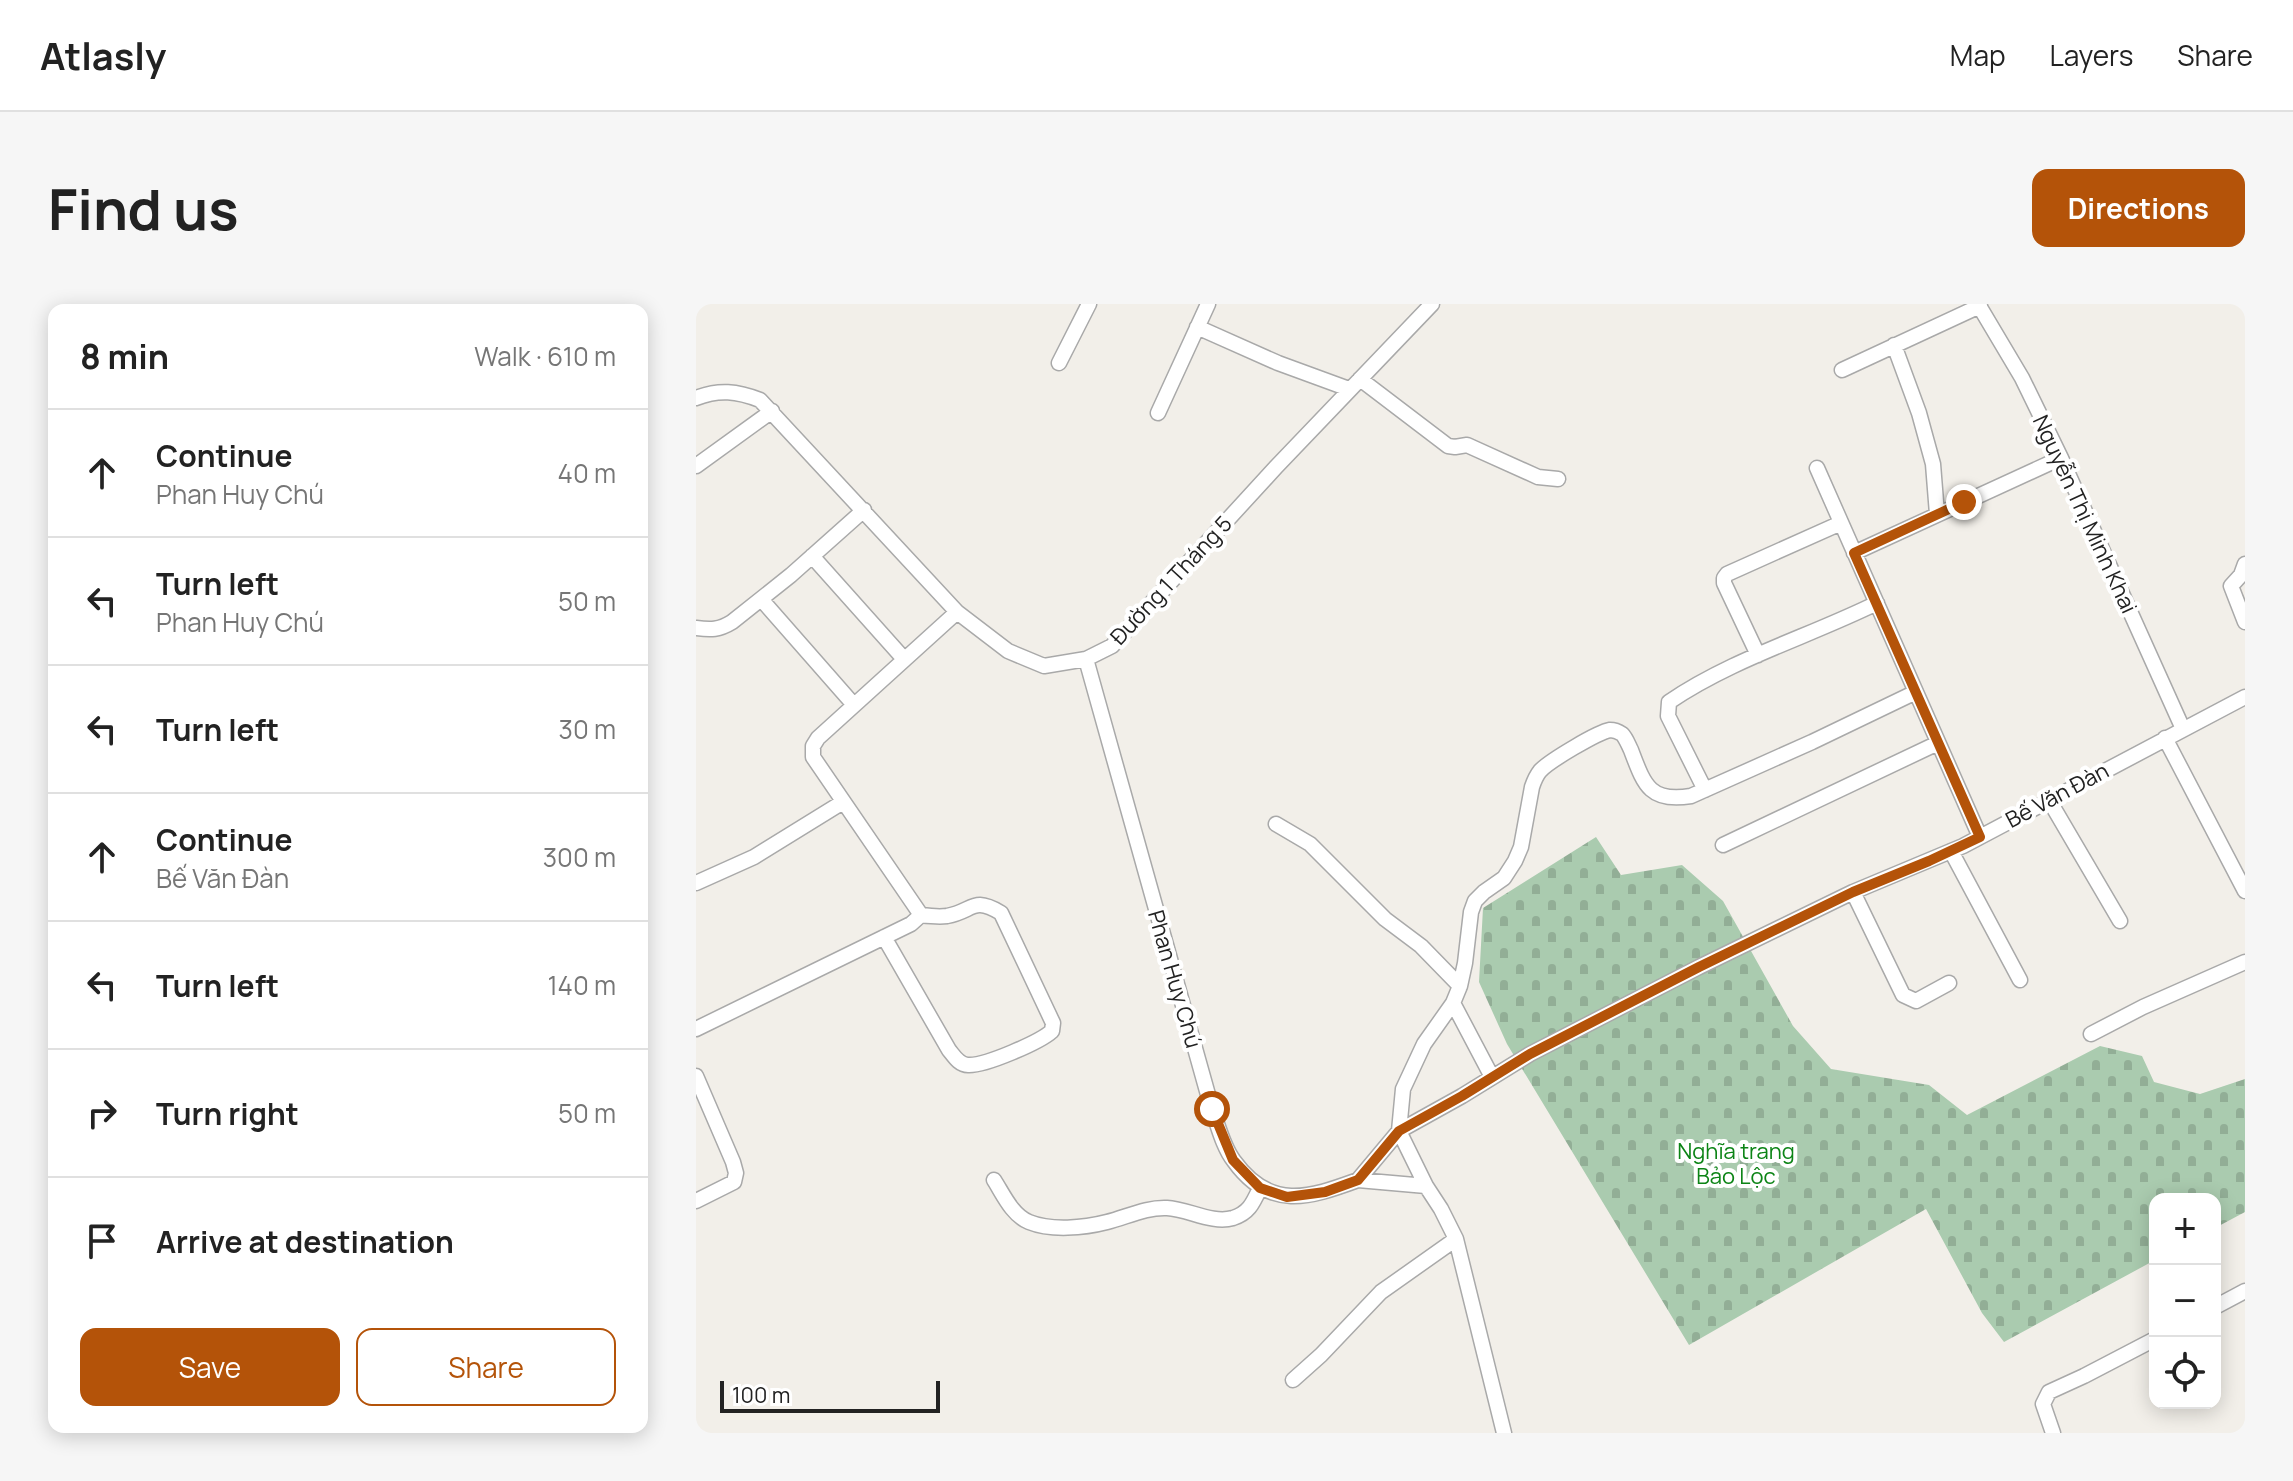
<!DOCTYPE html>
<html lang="en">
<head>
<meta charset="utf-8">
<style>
	body { margin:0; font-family:Manrope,sans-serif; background:#f6f6f6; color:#222 }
	.controls { position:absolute; right:24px; bottom:24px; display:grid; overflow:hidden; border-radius:16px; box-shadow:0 4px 20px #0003 }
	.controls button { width:72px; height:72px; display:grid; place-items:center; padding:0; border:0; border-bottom:2px solid #e0e0e0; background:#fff; color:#222; font:40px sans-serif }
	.scale { position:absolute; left:24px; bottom:20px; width:220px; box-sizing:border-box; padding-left:8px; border:4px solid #222; border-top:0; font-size:22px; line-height:28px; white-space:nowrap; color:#222; -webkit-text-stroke:6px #fff; paint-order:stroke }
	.stop { position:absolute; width:24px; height:24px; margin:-18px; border:6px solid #b45309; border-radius:50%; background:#fff }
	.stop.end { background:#b45309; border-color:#fff; box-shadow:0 2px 8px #0008 }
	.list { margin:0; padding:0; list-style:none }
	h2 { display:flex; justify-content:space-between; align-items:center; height:104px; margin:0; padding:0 32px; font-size:34px }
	h2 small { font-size:26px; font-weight:400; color:#767676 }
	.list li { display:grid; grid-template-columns:52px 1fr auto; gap:24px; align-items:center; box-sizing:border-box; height:128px; padding:0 32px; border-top:2px solid #e0e0e0 }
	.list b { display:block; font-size:30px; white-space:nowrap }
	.list p { margin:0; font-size:26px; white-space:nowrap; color:#767676 }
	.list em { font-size:26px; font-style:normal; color:#767676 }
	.actions { display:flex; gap:16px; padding:24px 32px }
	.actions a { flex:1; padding:18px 0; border:2px solid #b45309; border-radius:16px; text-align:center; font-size:28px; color:#b45309 }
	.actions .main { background:#b45309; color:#fff }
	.icon { flex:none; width:44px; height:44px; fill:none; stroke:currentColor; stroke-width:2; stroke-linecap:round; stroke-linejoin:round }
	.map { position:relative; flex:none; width:1549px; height:1129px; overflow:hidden; border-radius:16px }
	header { display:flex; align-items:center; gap:48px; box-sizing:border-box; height:112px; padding:0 40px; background:#fff; border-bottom:2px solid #e0e0e0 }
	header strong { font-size:38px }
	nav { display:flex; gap:44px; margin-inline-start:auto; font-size:28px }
	.intro { display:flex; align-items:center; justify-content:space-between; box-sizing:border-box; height:192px; padding:0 48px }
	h1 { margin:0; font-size:56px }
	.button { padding:20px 36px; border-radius:16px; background:#b45309; color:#fff; font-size:28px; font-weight:700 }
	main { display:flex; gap:48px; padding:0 48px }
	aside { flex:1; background:#fff; border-radius:16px; box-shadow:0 4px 20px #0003 }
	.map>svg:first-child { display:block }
	.cemetery { fill:url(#cemetery-stones) }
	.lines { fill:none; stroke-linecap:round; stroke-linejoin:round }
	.street-casing { stroke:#a9a9a9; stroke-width:17 }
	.street { stroke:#fff; stroke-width:14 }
	.route { stroke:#b45309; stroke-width:10 }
	.labels { text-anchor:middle; stroke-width:8; stroke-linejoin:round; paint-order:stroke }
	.street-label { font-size:22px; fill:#222; stroke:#fff }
	.park-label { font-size:22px; fill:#0c8416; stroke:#fff }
</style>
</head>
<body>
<header>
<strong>Atlasly</strong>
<nav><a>Map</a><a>Layers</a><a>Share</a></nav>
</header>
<div class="intro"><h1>Find us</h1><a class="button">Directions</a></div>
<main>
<aside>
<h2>8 min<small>Walk · 610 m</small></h2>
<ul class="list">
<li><svg class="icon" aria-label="ahead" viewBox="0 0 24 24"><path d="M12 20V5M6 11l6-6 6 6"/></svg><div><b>Continue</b><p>Phan Huy Chú</p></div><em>40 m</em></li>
<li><svg class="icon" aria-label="left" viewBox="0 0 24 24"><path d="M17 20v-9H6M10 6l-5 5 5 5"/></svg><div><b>Turn left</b><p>Phan Huy Chú</p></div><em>50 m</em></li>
<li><svg class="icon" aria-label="left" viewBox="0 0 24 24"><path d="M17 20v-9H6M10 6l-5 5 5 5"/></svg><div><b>Turn left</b></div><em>30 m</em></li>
<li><svg class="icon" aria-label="ahead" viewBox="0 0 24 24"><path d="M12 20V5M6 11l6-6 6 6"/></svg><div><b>Continue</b><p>Bế Văn Đàn</p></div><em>300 m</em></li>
<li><svg class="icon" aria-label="left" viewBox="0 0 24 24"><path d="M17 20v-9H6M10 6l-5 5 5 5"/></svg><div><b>Turn left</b></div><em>140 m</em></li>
<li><svg class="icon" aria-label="right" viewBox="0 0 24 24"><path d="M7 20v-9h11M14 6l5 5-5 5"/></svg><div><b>Turn right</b></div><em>50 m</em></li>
<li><svg class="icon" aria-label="arrive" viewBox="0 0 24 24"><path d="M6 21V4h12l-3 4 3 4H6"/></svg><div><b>Arrive at destination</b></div></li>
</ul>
<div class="actions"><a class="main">Save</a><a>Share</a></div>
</aside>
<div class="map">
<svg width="1549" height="1129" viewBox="0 0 1549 1129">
	<defs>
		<pattern id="cemetery-stones" width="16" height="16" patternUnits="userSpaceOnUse" patternTransform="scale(2)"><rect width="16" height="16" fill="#aacbaf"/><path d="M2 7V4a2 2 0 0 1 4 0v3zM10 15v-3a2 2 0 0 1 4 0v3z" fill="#92ae96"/></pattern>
	</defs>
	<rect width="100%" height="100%" fill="#f2efe9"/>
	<path class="cemetery" d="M900,533L925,571L986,561L1027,597L1097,722L1135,765L1233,781L1271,811L1404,742L1446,752L1458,778L1504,790L1549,775V908L1519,924V895H1459V956L1308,1038L1286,1009L1230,905L993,1041L811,740L783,678L787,604Z"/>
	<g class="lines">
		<g class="street-casing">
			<path id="street" d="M1282,0L1326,74L1365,154L1487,425
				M501,23L582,59L653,85
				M1198,41L1223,109L1237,160L1241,210
				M363,59L393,0
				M1146,66L1284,2
				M664,75L752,142L759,143L771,141L842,173L862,175
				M0,94C23,85 41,87 64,96L261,308L312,347L348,362L390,355L416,342L580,163L736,0
				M462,109L512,0
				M0,162L76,107
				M1121,164L1284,533
				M1158,249L1365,154
				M116,252L208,355
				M1549,260L1545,271L1535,282L1549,318
				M65,295L158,401
				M0,324C15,326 23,326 36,318L95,271L168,206
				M1062,351L1028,279V274L1031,270L1145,219
				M390,355L516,805C522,821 527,843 538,857C574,907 613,894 662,876
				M1220,388L1116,438L995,492C953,499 948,480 935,446C932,440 930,434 926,430C923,428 918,426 914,426C902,428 853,457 844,467C840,472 838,477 836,483L825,543L819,557L808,574L788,588L779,597L775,608L769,659L764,682L757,699L728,740L707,785L703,827L730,882L662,876L703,827L766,792L834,750L1003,663L1157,588L1267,542L1549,393
				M1469,434L1549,587
				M1009,486L972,412L973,398C1036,355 1112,333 1181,299
				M1353,496L1424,617
				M580,520L614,540L689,615L725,642L764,682
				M1027,541L1242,439
				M1255,547L1324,676
				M0,579L58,553L147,498
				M1157,588L1207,691L1220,697L1253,679
				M188,633L253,746C258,752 263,761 272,761C289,762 344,738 356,727L357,719L305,609C276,592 278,607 251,612C243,613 233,612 225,611
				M757,699L796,773
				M0,725L215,620L225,611L117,453V442L122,434L261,308
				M1395,730L1447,703L1549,658
				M0,772L37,858L40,869L38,878L0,897
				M298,876C307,890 316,911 333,918C355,927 388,924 411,918C431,913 450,903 471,904C492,905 516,920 537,914C553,909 557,899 564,884
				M730,882L745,905L760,935L808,1129
				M1519,1003L1549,987
				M597,1076L625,1051L685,988L760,935
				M1357,1129L1347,1100L1353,1088L1388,1072L1459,1035"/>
		</g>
		<use href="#street" class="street"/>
	</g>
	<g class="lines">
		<path class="route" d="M516,805L537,856L564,884L591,893L629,888L662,876L703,827L766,792L834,750L1003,663L1157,588L1233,557L1284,533L1158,249L1268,198"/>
	</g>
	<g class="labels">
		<g class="street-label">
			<text transform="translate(1389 210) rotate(65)" y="8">Nguyễn Thị Minh Khai</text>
			<text transform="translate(475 276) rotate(-47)" y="8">Đường 1 Tháng 5</text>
			<text transform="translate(1361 491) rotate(-28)" y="8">Bế Văn Đàn</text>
			<text transform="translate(479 675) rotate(74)" y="8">Phan Huy Chú</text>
		</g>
		<g class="park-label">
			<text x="1040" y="855">Nghĩa trang<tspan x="1040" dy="25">Bảo Lộc</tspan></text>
		</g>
	</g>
</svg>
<div class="controls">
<button>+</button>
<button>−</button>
<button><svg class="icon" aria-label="locate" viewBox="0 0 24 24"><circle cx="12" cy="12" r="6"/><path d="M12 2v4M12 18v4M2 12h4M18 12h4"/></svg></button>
</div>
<div class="scale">100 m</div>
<div class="stop" style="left:516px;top:805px"></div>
<div class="stop end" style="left:1268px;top:198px"></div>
</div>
</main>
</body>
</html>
